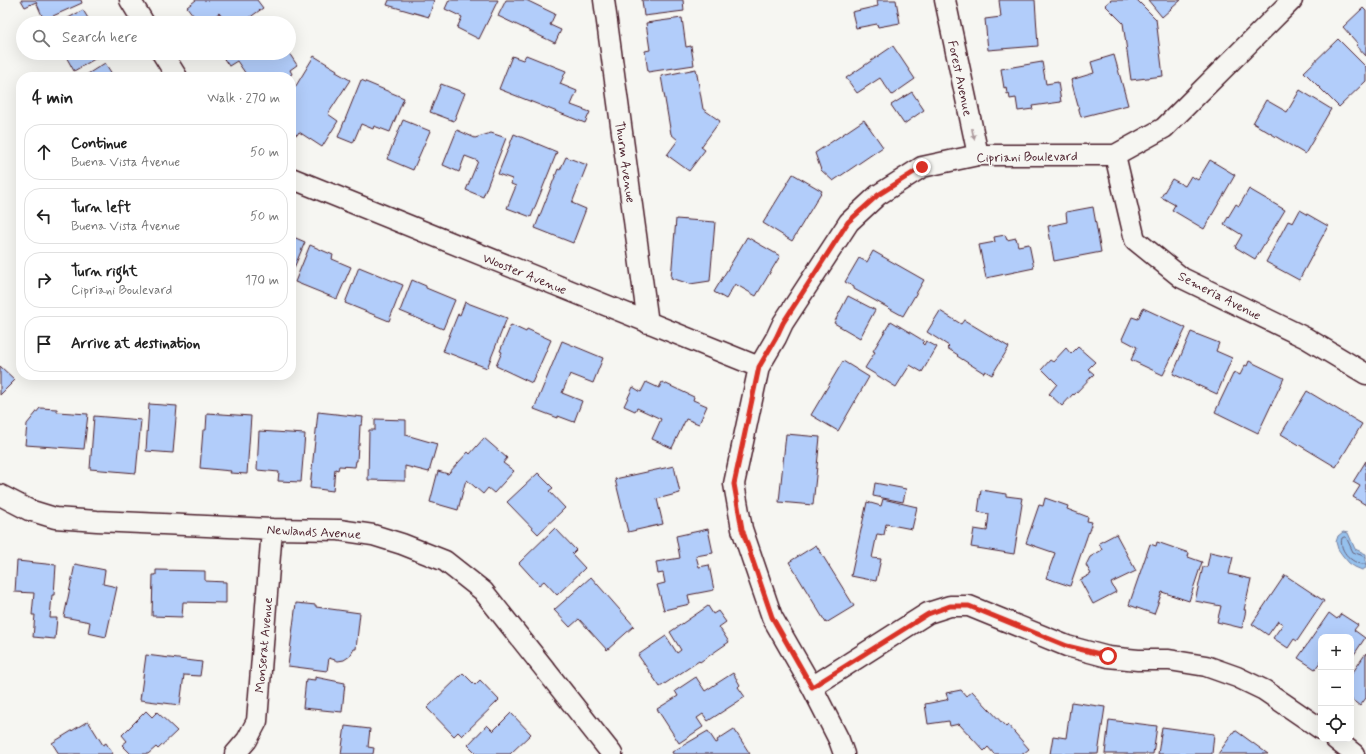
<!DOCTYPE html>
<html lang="en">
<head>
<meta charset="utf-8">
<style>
	body { margin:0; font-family:Mynerve,sans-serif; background:#f6f6f6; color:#222 }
	.controls { position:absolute; right:12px; bottom:12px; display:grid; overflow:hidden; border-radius:8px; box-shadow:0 4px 16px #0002 }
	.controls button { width:36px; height:36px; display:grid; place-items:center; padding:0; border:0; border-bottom:1px solid #e0e0e0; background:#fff; color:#222; font:20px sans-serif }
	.stop { position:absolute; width:12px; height:12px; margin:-9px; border:3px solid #d93025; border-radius:50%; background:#fff }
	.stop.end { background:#d93025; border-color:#fff; box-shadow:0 1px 4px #0008 }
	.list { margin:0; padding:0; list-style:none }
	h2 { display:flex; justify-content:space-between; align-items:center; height:52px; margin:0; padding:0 16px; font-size:17px }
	h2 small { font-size:13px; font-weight:400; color:#767676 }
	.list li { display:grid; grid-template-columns:26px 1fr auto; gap:12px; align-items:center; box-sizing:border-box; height:56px; margin:0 8px 8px; padding:0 8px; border:1px solid #e0e0e0; border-radius:16px }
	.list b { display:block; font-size:15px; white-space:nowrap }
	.list p { margin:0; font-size:13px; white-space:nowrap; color:#767676 }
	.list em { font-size:13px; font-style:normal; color:#767676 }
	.icon { flex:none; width:22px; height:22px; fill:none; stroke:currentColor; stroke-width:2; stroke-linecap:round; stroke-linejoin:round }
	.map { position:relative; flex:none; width:1366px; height:754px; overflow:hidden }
	.search { position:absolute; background:#fff; box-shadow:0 4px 16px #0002; left:16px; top:16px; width:280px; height:44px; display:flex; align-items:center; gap:10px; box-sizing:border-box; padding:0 14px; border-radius:22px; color:#767676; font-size:15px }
	.panel { position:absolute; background:#fff; box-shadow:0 4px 16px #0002; left:16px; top:72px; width:280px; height:308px; border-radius:16px }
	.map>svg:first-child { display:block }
	.water { fill:#95c1ed; stroke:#77809f }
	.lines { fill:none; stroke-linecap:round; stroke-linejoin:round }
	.shore { stroke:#686079; stroke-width:1 }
	.building { fill:#b2cdfa; stroke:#4a1f2b }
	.minor-casing { stroke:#4a1f2b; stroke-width:23 }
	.minor { stroke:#f6f6f2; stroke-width:20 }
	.oneway { fill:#a99598 }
	.route { stroke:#d93025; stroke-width:5 }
	.labels { text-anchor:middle; stroke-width:3; stroke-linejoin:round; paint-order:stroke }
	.street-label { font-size:13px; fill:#4a1f2b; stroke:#f6f6f2 }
</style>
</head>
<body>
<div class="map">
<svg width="1366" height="754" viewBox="0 0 1366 754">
	<rect width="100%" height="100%" fill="#f6f6f2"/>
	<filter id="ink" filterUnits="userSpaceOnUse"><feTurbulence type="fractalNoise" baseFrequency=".025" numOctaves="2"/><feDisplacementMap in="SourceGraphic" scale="8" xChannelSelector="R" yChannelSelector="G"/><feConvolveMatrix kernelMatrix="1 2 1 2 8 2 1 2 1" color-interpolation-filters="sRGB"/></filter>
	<g filter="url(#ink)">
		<path class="water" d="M1343,532L1348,533L1355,549L1366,554V568L1362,570L1355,567L1349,563L1343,556L1338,549L1336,542L1338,536Z"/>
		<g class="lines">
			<path class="shore" d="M1366,557L1353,552L1346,537H1344L1342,538C1338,551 1354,566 1366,564"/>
		</g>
		<path class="building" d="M21,0H81L82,3L44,20L36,2L25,7Z
			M196,0H257L263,8L242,23H219L217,21L222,17L219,13L206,23H199L187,7Z
			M389,0H434L429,17L387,5Z
			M449,0H498L479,39L457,28L462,17L445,9Z
			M506,0H526L555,14L550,25L561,30L555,43L498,16Z
			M642,0H683L684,11L644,16Z
			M877,0H896L900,23L878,27L877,24L856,28L852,12L878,6Z
			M999,0H1035L1038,46L988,50L985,19L1001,17Z
			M1111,0H1137L1156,19L1163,76L1131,80L1123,23L1105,5Z
			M1148,0H1181L1162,17Z
			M1363,8L1366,11V56L1356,45L1358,44L1343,27Z
			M83,10L91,23H59Z
			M682,18L686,47L691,46L694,65L648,72L645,51L650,50L646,23Z
			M1338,39L1366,67V81L1339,107L1304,72Z
			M893,46L915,79L892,95L880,78L857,93L846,78Z
			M49,53H64L53,59Z
			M64,53H105L74,71Z
			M220,53H272L276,58L283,53H289L297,65L290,70L292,74L288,77H248L237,61L229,66Z
			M526,55L566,71L560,84L577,91L571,105L590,112L585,123L499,89L512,56L523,60Z
			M1114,55L1128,105L1081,117L1071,80L1094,73L1091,62Z
			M314,56L337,70L336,72L350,80L328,114L338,121L322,147L299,132L297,135L291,131V94Z
			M1042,62L1046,84L1058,82L1061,102L1032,106L1033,109L1018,111L1016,98L1010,99L1009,93L1007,94L1006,87L1004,88L1001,69Z
			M105,63L114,77H83Z
			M696,69L703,109L720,121L701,147L705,150L689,171L667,155L678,140L671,134L661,76Z
			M361,80L404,98L390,132L374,126L373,129L361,124L353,143L338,137Z
			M441,84L465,93L454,121L430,112Z
			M1300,90L1331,109L1305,154L1253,123L1266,100L1287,112Z
			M912,92L924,110L904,124L891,105Z
			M403,120L430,131L413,170L387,159Z
			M864,120L883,147L833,181L821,170L815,153Z
			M457,130L475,138L491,133L506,138L483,197L466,190L478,161L465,156L459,172L443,165Z
			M514,134L557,152L531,217L507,208L516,186L511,184L512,179L498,174Z
			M566,157L587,165L572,203L586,209L573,243L535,228L558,169L560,170Z
			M1210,160L1235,175L1204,229L1172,210L1175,205L1161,197L1172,179L1185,186L1191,176L1198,180Z
			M793,174L822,191L792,241L763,223Z
			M1249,189L1285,210L1255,259L1235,247L1242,235L1224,224L1236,204L1239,206Z
			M1093,207L1101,252L1054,261L1048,226L1067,222L1066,212Z
			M1300,210L1328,226L1299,280L1266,262L1288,221L1293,223Z
			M676,219L715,222L710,281L690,284L671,278Z
			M1005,235L1007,240L1016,238L1018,246L1029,244L1034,268L986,278L979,245L995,242L994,237Z
			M291,236L305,242L291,275Z
			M747,237L780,256L756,296L735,284L726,299L714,292Z
			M310,245L333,255L332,259L351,267L337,299L295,282Z
			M873,251L924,280L903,316L854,289V287L845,282L859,258L867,262Z
			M359,267L403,285L389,321L345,303Z
			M412,280L426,286V288L455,300L443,329L400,311Z
			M848,296L875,310L860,338L834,323Z
			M465,302L507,318L487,368L443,351L458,314L460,315Z
			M1143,308L1186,328L1163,375L1131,360L1137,347L1122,339L1132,317L1138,319Z
			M940,311L961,324L964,320L1009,347L992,375L985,371L984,373L957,356L958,355L947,348L949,346L927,332Z
			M891,321L924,341L922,343L924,345L926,341L937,347L922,372L910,365L896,387L865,368L875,352L873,351Z
			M511,325L526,332L527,329L551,340L532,383L496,366L502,352L500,351Z
			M1191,332L1219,343L1216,351L1232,358L1217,394L1173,374Z
			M562,341L603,358L593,383L570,374L562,393L582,401L574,422L558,416V418L534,409Z
			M1078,347L1095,362L1088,369L1094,374L1074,395L1073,394L1062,406L1049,394L1057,384L1042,369L1050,360L1053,362L1066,348L1071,354Z
			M843,361L869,377L838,431L811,415Z
			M1249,361L1284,378L1258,433L1215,412L1234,372L1240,375L1245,365L1247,366Z
			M0,366L15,380L0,395Z
			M646,382L659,388L662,382L694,397L693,400L707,406L699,424L686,419L672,448L652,439L661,419L637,408L635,411L624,406L633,387L641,392Z
			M1307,391L1362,424L1336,467L1281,434Z
			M149,404L177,406L173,453L146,451Z
			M40,408L57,409V412L88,414L84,449L25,445L27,424Z
			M318,412L363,417L362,425H360L359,445H358L357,461H356L355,467L339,466L338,470L335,469L333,491L310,488Z
			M207,413L251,416L247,474L230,473L231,471L200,468L203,430H206Z
			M94,416L141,420L136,473L90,469Z
			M375,419L406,420V435L437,444L429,472L405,466V481L368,480L369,430H375Z
			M259,431L305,434L301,482L278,481L279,472L257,470Z
			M786,434L820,437L813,505L779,502Z
			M484,438L507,458L503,463L514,471L494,493L488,488L483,494L467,480L465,483L458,510L430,502L438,471L448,474L468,452L470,454Z
			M1366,461V505L1353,497L1360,486L1353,482Z
			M674,466L680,493L657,499L663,524L628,532L615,479Z
			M538,473L553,488L549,491L565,508L538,534L507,502Z
			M875,483L906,489L903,502L873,496Z
			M981,490L1006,494V496L1022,498L1021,503L1022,504L1014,554L971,547L974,529L987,531L989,514L978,512Z
			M1045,498L1068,506L1067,509L1088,517L1087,521L1092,522L1070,586L1046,578L1055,553L1026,543L1039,505L1043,506Z
			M883,499L917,507L912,529L886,524L884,535L877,534L872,558L881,559L876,581L851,576L867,502L881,506Z
			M555,528L576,550L572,554L585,568L557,595L544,581L539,585L519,563Z
			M708,529L713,553L696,556L699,567L709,565L714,590L688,595L690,604L664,610L657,585L665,583L663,573L658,574L656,562L680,558L676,536Z
			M1116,534L1136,571L1111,583L1116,592L1093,604L1080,580L1091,574L1086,565L1090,557L1102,550L1099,543Z
			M1157,542L1189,553L1188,557L1202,562L1189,601L1162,592L1154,614L1129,605L1150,544L1156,546Z
			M816,545L854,606L826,623L789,562Z
			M1210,552L1233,557L1229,574L1251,579L1244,610H1246L1242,628L1217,622L1221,606L1195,601L1203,567H1207Z
			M17,561L56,565L54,595H52L50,618H57L55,639L33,637L35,615H32L34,593L15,592Z
			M75,564L105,570L103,584L117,587L106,637L88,633L90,622L64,617Z
			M156,570L205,571V581L226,582V603L183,602L182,617L152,616L153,575H156Z
			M1285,575L1324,601L1297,641L1294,639L1288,648L1273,638L1283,624L1278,621L1268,635L1252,624Z
			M591,577L634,626L607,650L579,619L570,627L554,610Z
			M296,603L316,605V607L360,613L356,649H354L350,656L344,660L338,661L329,658L327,671L288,666Z
			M708,606L713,614L718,611L726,622L719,627L729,642L700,662L699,661L660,687L638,655L666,636L677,653L681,650L670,632Z
			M1329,613L1337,619L1341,614L1358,625L1354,630L1365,638L1351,659V637H1321V661L1315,669L1298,658Z
			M1366,653V698L1360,706L1351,699V675Z
			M146,655L202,662L200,676L184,675L180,705L140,700Z
			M463,673L475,685L480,680L499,700L462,736L458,732L454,736L427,708Z
			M733,673L740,685L738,687L745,697L708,721L703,714L697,718L703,727L679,743L657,709L678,696L675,691L696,677L705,691Z
			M315,677L345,683L342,712L303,708L306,679L315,680Z
			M961,690L966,696L972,691L1006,727L1008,725L1029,749L1023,754H994L988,747L984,751L959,724L950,726L949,721L928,724L925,704L946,700L948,699L946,693Z
			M1071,702L1105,707L1098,754H1050L1053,736L1066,738Z
			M146,711L152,717L157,712L177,731L158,749L156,747L148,754H131L122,745L127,741L122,735Z
			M511,713L531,734L510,754H477L468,745L487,725L493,731Z
			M1109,720L1157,726L1153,754H1105Z
			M88,721L103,745L106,743L113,754H59L52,743Z
			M345,726L370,729L368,747L374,748L373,754H341Z
			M1162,727L1214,734L1212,754H1158Z
			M734,729L750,754H673L672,752L708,731L716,743L718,742L717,740Z
			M1235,730L1268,754H1218Z"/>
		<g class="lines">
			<g class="minor-casing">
				<path id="minor" d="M130,0L144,23
					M604,0L648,323
					M945,0L978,155
					M162,53L177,77
					M1115,155L1135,240L1182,278L1306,338L1366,374
					M291,178L759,367
					M0,495L29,510L55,518L97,521L272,529L339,530L373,535L402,544L445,561L483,591L612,754
					M812,687L928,613L950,606H969L1067,646L1108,657L1138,660H1169L1206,666L1237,677L1264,690L1321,729
					M1335,739L1354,754
					M235,754L247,740L257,721L272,529
					M844,754L839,740L812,687L772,617L742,529L734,484L759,367L776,338L783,323L849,222L878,195L922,167L978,155H1115L1164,128L1292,0"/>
			</g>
			<use href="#minor" class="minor"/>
		</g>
		<defs><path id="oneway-solid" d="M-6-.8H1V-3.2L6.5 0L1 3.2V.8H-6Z"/></defs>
		<use class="oneway" href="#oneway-solid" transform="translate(973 134) rotate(78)"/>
	</g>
	<g class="lines" filter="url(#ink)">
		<path class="route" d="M922,167L878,195L848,222L783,323L776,338L759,367L734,484L742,529L772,617L812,687L928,614L950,606H969L1067,646L1108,656"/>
	</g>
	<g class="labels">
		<g class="street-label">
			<text transform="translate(961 78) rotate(78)" y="5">Forest Avenue</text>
			<text transform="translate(1027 156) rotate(-1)" y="5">Cipriani Boulevard</text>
			<text transform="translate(626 162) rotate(82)" y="5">Thurm Avenue</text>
			<text transform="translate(525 273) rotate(22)" y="5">Wooster Avenue</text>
			<text transform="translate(1220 295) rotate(27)" y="5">Semeria Avenue</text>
			<text transform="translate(314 531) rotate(3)" y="5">Newlands Avenue</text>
			<text transform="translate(263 645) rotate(-85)" y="5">Monserat Avenue</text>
		</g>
	</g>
</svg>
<div class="controls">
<button>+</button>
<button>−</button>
<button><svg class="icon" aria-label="locate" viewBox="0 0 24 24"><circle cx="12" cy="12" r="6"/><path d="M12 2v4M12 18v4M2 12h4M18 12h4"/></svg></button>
</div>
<div class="stop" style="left:1108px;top:656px"></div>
<div class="stop end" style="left:922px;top:167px"></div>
<div class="search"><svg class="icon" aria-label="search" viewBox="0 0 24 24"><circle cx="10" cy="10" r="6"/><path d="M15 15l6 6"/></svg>Search here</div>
<section class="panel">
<h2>4 min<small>Walk · 270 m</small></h2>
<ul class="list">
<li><svg class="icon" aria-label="ahead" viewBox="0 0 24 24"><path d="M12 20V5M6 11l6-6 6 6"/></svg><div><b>Continue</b><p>Buena Vista Avenue</p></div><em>50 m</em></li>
<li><svg class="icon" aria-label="left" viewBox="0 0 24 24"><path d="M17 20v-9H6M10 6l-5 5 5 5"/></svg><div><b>Turn left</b><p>Buena Vista Avenue</p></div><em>50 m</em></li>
<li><svg class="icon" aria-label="right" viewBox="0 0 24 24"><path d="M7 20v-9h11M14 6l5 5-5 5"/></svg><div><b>Turn right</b><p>Cipriani Boulevard</p></div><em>170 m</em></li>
<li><svg class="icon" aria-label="arrive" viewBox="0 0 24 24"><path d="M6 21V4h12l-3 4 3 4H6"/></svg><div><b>Arrive at destination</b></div></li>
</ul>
</section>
</div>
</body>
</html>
